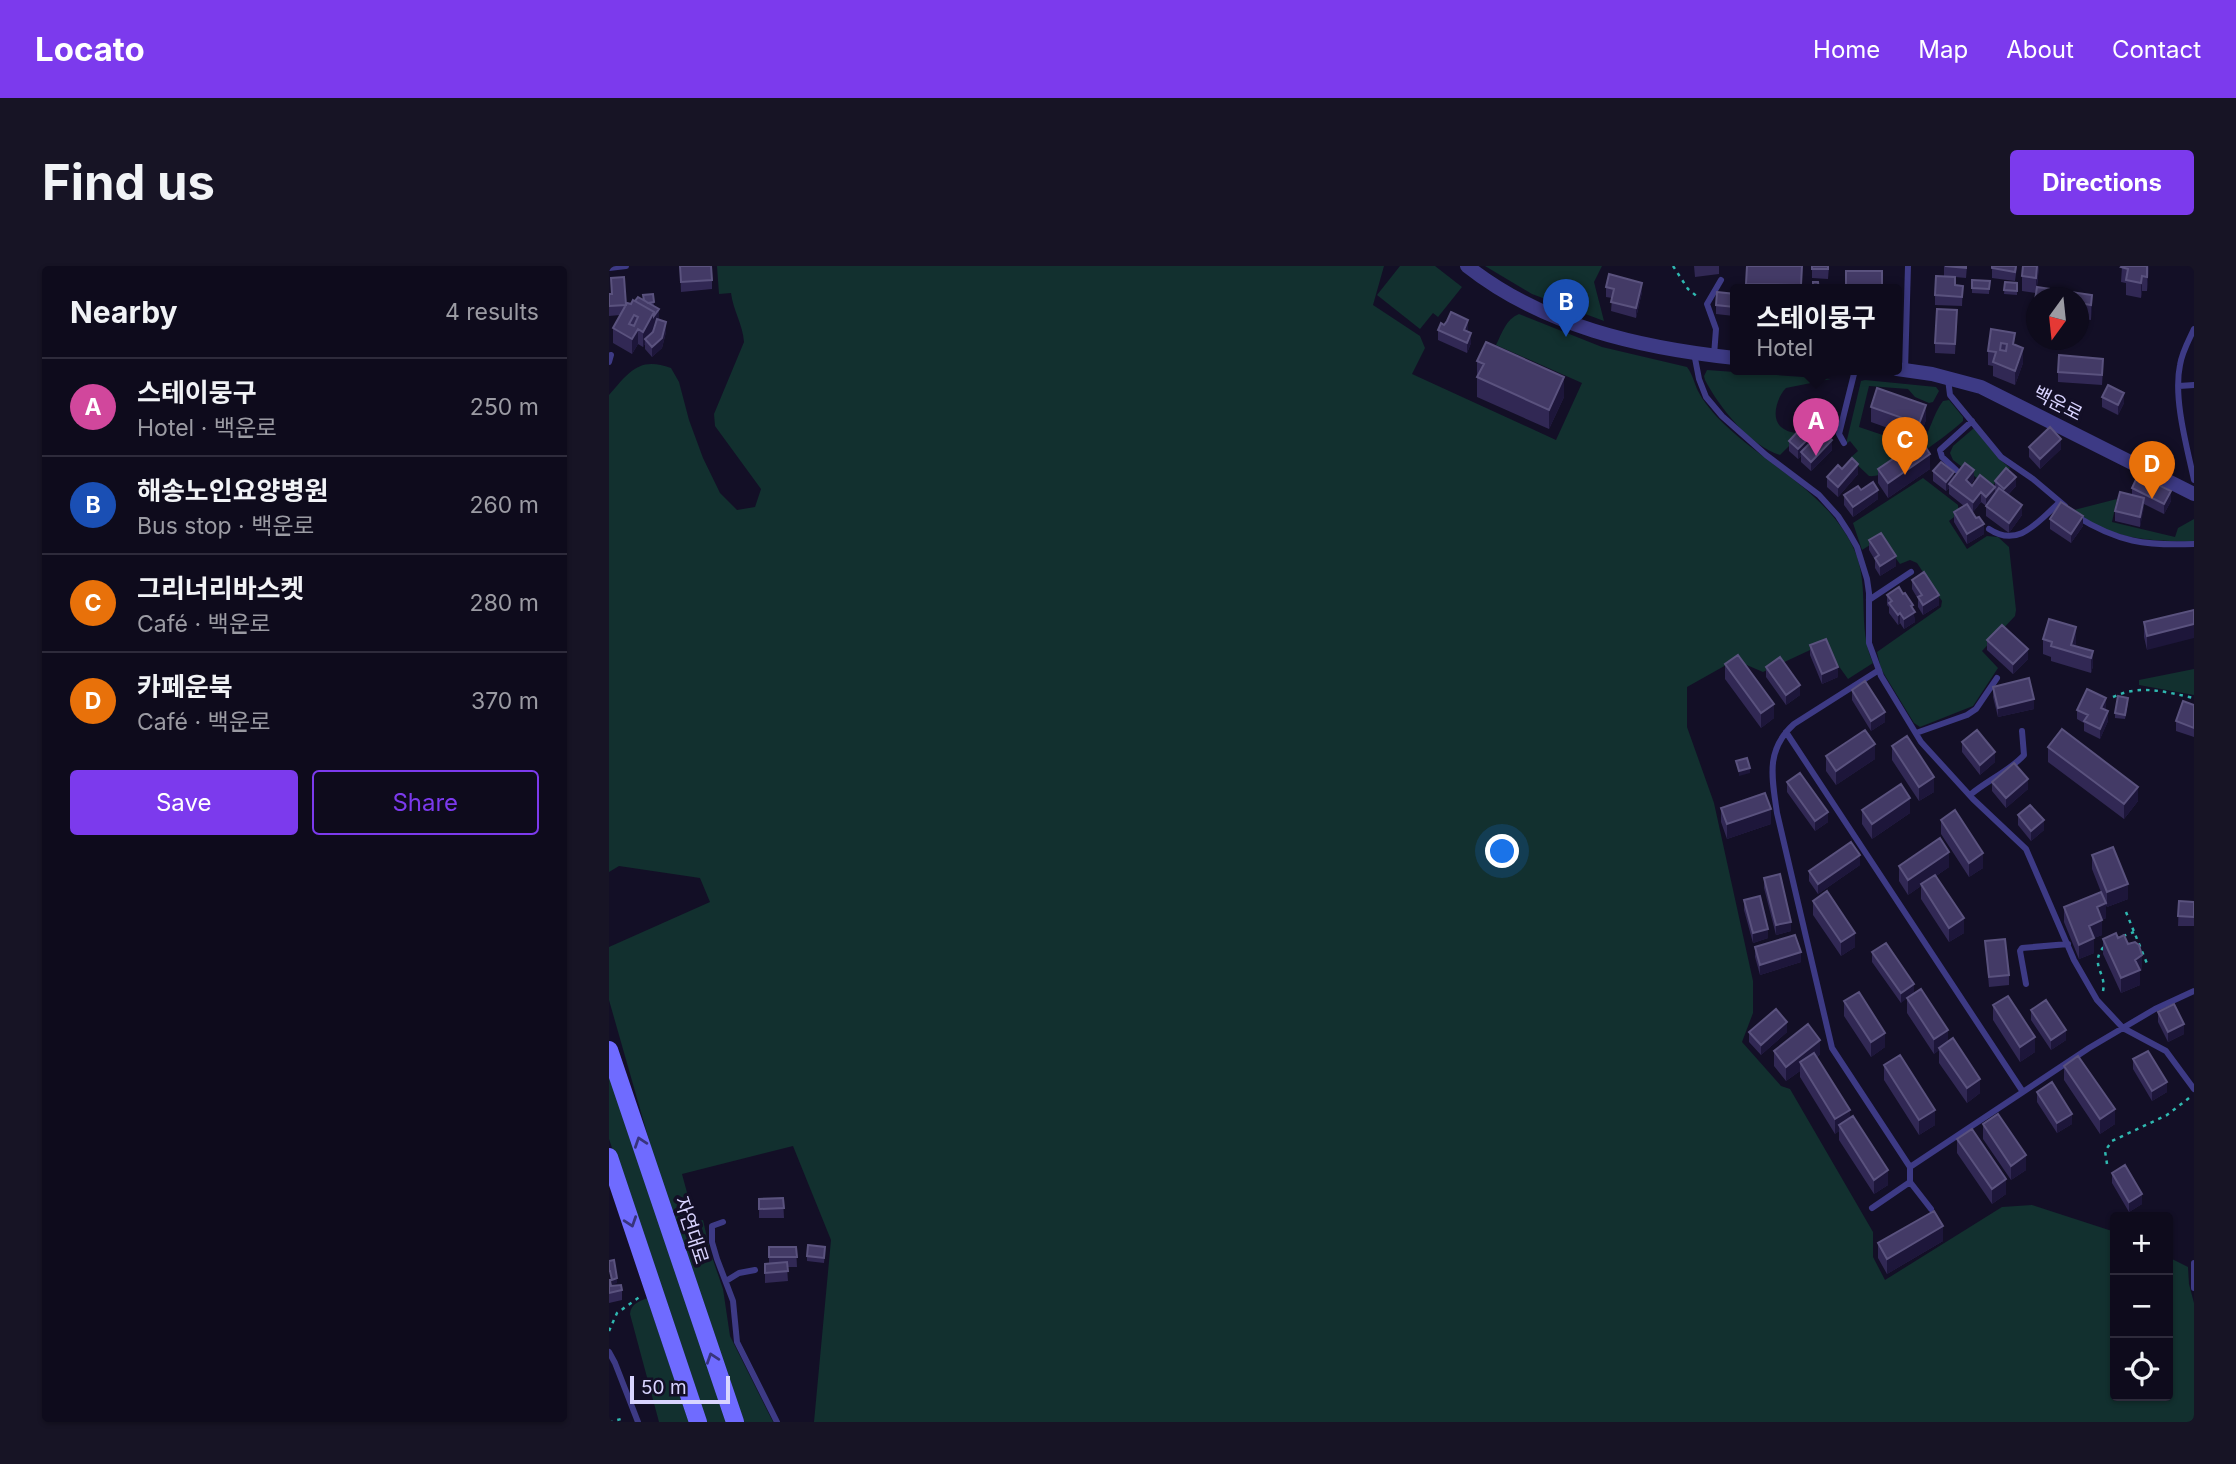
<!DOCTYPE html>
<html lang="en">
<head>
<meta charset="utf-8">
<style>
	body { margin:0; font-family:Inter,"Noto Sans KR",sans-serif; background:#171425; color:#f1f3f6 }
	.controls { position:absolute; right:21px; bottom:21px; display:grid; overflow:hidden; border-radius:7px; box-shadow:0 2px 5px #0004 }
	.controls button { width:63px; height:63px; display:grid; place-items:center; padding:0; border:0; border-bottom:2px solid #2e2b3b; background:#0e0b1c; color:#f1f3f6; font:35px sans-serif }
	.compass { position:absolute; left:1417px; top:21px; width:63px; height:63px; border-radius:50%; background:#0e0b1c; box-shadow:0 2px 5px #0004; rotate:195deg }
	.scale { position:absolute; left:21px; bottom:18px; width:100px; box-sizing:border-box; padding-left:7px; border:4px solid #d9d4ff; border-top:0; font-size:19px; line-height:24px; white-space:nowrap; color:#d9d4ff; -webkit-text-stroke:5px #130f26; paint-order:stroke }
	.you { position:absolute; left:894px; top:586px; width:24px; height:24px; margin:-18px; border:5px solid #fff; border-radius:50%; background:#1a73e8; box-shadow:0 0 0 10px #1a73e833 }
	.badge { display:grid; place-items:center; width:46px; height:46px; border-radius:50%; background:#7c3aed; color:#fff; font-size:23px; font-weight:700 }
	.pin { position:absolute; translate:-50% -58px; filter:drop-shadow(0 2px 4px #0008) }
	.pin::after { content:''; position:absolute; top:37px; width:24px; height:21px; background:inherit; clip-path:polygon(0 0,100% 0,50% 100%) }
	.popup { position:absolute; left:1121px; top:18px; width:172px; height:91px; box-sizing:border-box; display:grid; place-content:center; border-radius:7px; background:#0e0b1c; filter:drop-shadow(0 2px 5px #0005); font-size:23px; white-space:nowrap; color:#9b9ba3 }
	.popup b { font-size:26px; color:#f1f3f6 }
	.popup::after { content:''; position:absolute; left:50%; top:100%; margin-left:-14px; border:14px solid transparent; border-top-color:#0e0b1c }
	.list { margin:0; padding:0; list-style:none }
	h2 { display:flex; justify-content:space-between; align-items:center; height:91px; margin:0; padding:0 28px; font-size:30px }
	h2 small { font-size:23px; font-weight:400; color:#9b9ba3 }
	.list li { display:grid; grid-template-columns:46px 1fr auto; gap:21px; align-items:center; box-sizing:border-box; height:98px; padding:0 28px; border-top:2px solid #2e2b3b }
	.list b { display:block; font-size:26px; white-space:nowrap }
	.list p { margin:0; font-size:23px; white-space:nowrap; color:#9b9ba3 }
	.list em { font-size:23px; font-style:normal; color:#9b9ba3 }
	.actions { display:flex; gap:14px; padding:21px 28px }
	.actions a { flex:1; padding:16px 0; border:2px solid #7c3aed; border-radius:7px; text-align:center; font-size:24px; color:#7c3aed }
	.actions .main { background:#7c3aed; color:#fff }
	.icon { flex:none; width:38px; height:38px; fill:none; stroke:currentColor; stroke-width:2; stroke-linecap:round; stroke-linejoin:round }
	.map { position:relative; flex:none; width:1585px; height:1156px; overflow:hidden; border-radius:7px }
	header { display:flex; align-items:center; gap:42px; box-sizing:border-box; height:98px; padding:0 35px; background:#7c3aed; color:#fff }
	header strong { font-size:33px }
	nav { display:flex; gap:38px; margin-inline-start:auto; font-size:24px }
	.intro { display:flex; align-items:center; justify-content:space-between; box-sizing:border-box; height:168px; padding:0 42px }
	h1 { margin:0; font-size:49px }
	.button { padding:18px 32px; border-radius:7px; background:#7c3aed; color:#fff; font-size:24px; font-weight:700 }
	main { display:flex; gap:42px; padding:0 42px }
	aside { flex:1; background:#0e0b1c; border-radius:7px; box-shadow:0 2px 5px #0004 }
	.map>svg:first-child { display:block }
	.green { fill:#12302f }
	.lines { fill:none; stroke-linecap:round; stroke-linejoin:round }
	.path { stroke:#2fb8b0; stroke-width:2.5; stroke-dasharray:3.5 5; stroke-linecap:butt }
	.service { stroke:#3d3a85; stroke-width:6 }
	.tertiary { stroke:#3d3a85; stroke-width:14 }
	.secondary { stroke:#6f6bff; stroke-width:18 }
	.wall { fill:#312854 }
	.shaded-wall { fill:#1d163a }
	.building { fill:#433a66; stroke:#5a527e; stroke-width:2; fill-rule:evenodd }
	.oneway { stroke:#38347d }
	.labels { text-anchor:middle; stroke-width:7; stroke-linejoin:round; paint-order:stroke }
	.street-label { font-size:19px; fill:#d9d4ff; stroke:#130f26 }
</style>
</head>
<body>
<header>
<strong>Locato</strong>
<nav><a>Home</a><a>Map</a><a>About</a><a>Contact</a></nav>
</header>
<div class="intro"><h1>Find us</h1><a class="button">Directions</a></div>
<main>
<aside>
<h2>Nearby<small>4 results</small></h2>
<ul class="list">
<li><span class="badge" style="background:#d1479c">A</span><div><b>스테이뭉구</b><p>Hotel · 백운로</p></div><em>250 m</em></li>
<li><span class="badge" style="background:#1a4fb4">B</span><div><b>해송노인요양병원</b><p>Bus stop · 백운로</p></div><em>260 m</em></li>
<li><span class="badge" style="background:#e8710a">C</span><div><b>그리너리바스켓</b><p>Café · 백운로</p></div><em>280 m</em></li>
<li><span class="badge" style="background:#e8710a">D</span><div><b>카페운북</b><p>Café · 백운로</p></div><em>370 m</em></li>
</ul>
<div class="actions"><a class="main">Save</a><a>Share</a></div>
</aside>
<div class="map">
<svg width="1585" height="1156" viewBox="0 0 1585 1156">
	<rect width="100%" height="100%" fill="#130f26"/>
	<path class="green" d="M108,0H775L764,39L811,70L816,82L803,108L947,174L973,117L887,79C893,67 897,53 910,48L993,81L1078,101C1084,109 1085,117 1089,125C1094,135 1101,143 1108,151C1151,196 1218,224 1245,283C1262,322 1247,360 1264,397L1239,413L1214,378L1154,406L1126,394L1078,421V461L1105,537L1144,715V747L1133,776L1172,820L1181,823L1264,966V991L1276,1014L1393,941L1423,939L1506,966V1130H1559V991L1579,1001L1580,1018L1585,1037V1156H205L222,974L184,880L73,908L86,956L94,954L101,985L114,1023L121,1070L164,1156H135L51,913L0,734V681L101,636L91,612L10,600L0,606V129C20,106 30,90 62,102L70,116L80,154L94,192L111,227L128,244L146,241L152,223L106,160L105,148L135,76C134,59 124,44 122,27L110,28Z
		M791,0H826L853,21L829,51L824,47L811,63L768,29Z
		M876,0H993L985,16L995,55L923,28Z
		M1098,104L1222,113L1177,122C1168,131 1160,155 1175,163C1179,166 1187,167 1192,168L1171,189C1141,180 1110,141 1096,114L1095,110Z
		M1256,114L1327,121L1330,125L1324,136L1320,137L1306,131L1299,123L1260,120L1250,161L1309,181C1322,167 1323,149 1334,135L1340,134L1354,151V155C1338,170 1280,213 1260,210L1241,192L1249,185L1241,175L1237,178L1252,115Z
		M1365,162L1389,192L1401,202L1381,222L1344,194L1341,187L1344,180Z
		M1314,212L1349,239L1350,247L1340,255L1358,283L1378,270L1389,271L1400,281L1407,344L1406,350L1373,385L1389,402L1364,440L1311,461L1305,457L1272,403L1268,386L1332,341L1333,335L1308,297L1301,294L1291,298L1272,272L1253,284L1244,257Z
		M1508,233L1503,256L1566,271L1569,262L1585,253V276C1540,274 1502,275 1465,244Z
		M1585,403V429L1530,419V414Z
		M0,804L119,1156H96L83,1119L0,873Z
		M38,1032L80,1156H50L21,1048C22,1038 29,1036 38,1032Z"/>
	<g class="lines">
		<path class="path" d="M1064,0L1079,23L1090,32
			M1504,431C1532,418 1556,426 1585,432
			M1517,646L1539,700
			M1514,670L1525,666
			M1494,725C1498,706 1479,699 1496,679
			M1498,898L1496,885L1503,875L1558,849L1580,832
			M0,1065L8,1047L32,1030
			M0,1156L16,1152"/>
		<path class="service" d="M0,2L17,0
			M1585,63C1580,74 1573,86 1571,99C1564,132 1578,181 1585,214
			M1085,87L1090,113L1097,131L1113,150L1157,189L1210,229L1229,250L1240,267L1248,281L1258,313L1260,327V377L1272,410L1312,476L1364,533L1417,583L1465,694L1488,734L1514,762L1557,785L1585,823
			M1105,89L1107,63L1098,38L1112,14
			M0,96L2,89
			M1296,104L1299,0
			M1339,113L1341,129L1392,191L1424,213L1456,240
			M1570,120L1585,119
			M1235,177L1230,168L1246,104
			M1347,204L1333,191L1331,184L1363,155
			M1467,250C1509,276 1536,280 1585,278
			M1380,263C1410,283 1429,255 1451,236
			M1260,334L1302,306
			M1270,404L1185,458C1156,484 1163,512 1168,547L1223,782L1301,901V916L1322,943
			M1177,466L1414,826
			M1307,467L1358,449L1367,443L1388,412
			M1361,529C1377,515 1402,504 1415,489L1413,465
			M1417,718L1411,685L1413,682L1459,678
			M1301,901L1480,782L1546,743L1585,725
			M1263,942L1301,916
			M114,956L103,960V976L108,993L124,1035L128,1076L168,1156
			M1585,997V1022
			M117,1015L130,1007L146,1004
			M0,1086L6,1097L29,1156"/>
		<path class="tertiary" d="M858,0C934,60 1031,82 1126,92
			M1288,103L1323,108L1372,121L1585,228"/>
		<path class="secondary" d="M0,784L126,1156
			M0,891L89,1156"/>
	</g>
	<path class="wall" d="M71,0L103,14V23L72,26Z
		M1085,0H1110V8L1086,11Z
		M1138,0H1193L1192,24H1137Z
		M1203,0H1220L1219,13L1203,12Z
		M1335,0H1358L1357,12L1335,10Z
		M1383,0H1408L1406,15L1383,12Z
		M1430,0L1428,21L1483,29L1482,54L1476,53L1475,58L1469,57V32H1427V56H1425V41L1427,27L1413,25V10Z
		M1513,0H1540L1538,25H1533L1532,32L1517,29V17L1512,16Z
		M1237,5H1273V24H1237Z
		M2,12L17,38H22L26,35L34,34L44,28L45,40L49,53L57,66L53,82L43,91L36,83V78L34,81L29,78L23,88L4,77V62L11,49L0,50V28H3Z
		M1363,14L1381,15L1380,28L1363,27Z
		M1396,16L1408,17V29L1395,28Z
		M1346,19L1354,20L1353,40L1326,39V29Z
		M997,21L1033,26L1027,52L1002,45L1003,32L997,31Z
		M1126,38L1125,50L1107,48V39Z
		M1348,54L1346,88L1326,87V77Z
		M835,59L859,63L858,65L862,77L858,87L829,74V64Z
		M1382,63L1406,79L1414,97L1406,119L1384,110V100L1379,99V85Z
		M868,95L955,131L940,163L868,131Z
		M1494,103L1493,119L1449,116V106Z
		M1493,131L1515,137L1509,149L1493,141Z
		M1262,141L1317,154L1310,173L1262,156Z
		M1180,175L1202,176L1223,184L1202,205L1192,196V190L1189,193L1180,185Z
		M1420,181L1452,183L1431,203L1420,191Z
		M1233,203L1249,208L1229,231L1218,221V211Z
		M1269,203H1321L1279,232L1269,217Z
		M1324,205L1345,212L1365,214L1362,218L1386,228L1387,226L1386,225V215L1407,220L1399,229L1413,249L1400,267L1377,250V240L1372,236L1364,246L1375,268L1358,278L1345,256V246L1355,240L1340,228V222L1337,225L1324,215Z
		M1523,222L1562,235L1555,248L1535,238L1531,261L1506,255V245L1523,229Z
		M1252,224L1269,233L1244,251L1235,239V229Z
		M1441,253L1474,260L1462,277L1441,263Z
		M1260,274L1287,300L1271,310L1266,302V294L1260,284Z
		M1303,314L1330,339L1314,349L1309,341V333L1303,323Z
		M1278,329L1304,344L1306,356L1295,363L1291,357L1289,359L1280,347V341L1278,339Z
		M1585,344L1538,384L1535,371V356Z
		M1434,373L1467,376L1466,380L1484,385V400L1482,407L1442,395V391L1434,388Z
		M1378,374L1419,393L1404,408L1378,384Z
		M1201,379L1229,411L1213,418L1201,389Z
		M1116,398L1165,452L1152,462L1116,413Z
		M1157,401L1191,429L1177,439L1157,411Z
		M1384,421L1425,443L1389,451L1384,431Z
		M1243,424L1276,456L1262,465L1243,434Z
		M1519,437L1516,453L1506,452V447Z
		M1585,439V471L1567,465V455Z
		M1497,442L1496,444L1499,455L1491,473L1475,465V457L1468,453V444Z
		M1353,476L1386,496L1371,509L1353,486Z
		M1283,480L1325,526L1310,535L1283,494Z
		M1439,481L1529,535L1515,553L1439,496Z
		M1217,490L1266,493L1227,519L1217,505Z
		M1178,516L1219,556L1206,565L1178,526Z
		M1383,516L1419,523L1397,542L1383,525Z
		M1112,542L1162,558L1118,573L1112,556Z
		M1253,544L1301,547L1263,573L1253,558Z
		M1409,549L1435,564L1422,575L1409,559Z
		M1332,554L1374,602L1360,611L1332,568Z
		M1483,589L1519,633L1498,641L1497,638V652L1493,654V669L1485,672V687L1470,693L1455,656V641L1492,626L1483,603Z
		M1251,599L1209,628L1200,615V605Z
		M1290,600L1340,601L1327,610L1355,667L1340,676L1312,633V620L1299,629L1290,615Z
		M1155,612L1182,665L1167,669L1155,622Z
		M1135,634L1159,672L1144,677L1135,644Z
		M1204,635L1246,681L1232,690L1204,649Z
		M1570,635L1585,636V660H1569Z
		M1509,672L1533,703L1531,705V719L1512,727L1494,688V673Z
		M1376,675L1400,709V719L1380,721Z
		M1146,681L1192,696L1151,709L1146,691Z
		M1263,686L1305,718L1292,737L1263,696Z
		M1298,732L1339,776L1371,827L1358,837L1330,797V784L1325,788L1298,747Z
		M1235,735L1276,781L1262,791L1235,750Z
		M1384,739L1426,786L1411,796L1384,754Z
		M1422,744L1457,774L1442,784L1422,754Z
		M1549,746L1575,768L1559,776L1549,756Z
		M1140,766H1178L1152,789L1140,776Z
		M1165,785L1211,788L1208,791L1241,853L1279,919L1265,928L1230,874V865L1226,868L1191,811V805L1177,815L1165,800Z
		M1524,793L1558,826L1543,835L1524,803Z
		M1275,799L1326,859L1310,869L1275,814Z
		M1455,800L1506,858L1491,868L1455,814Z
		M1428,826L1463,858L1448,867L1428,836Z
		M1374,858L1417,904L1402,914L1374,873Z
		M1348,873L1397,928L1383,938L1348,887Z
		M1503,907L1533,938L1520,946L1503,917Z
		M174,932L175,952H150V933Z
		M1334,975L1278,1008L1269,992V977Z
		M160,981H187L188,1001H178L179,1015L156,1017V998L160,997Z
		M216,986L215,997L198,995V990Z
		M0,1014L2,1020L13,1024V1034L0,1037Z"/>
	<path class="shaded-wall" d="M1428,0H1430L1427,27V12Z
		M1538,0H1540L1538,25Z
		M1533,10V25L1532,32V17Z
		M1033,17V26L1027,52V42Z
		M1483,29V43L1482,54V39Z
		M50,43V53L37,75L36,73V78L34,81V66L45,46Z
		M859,54V63L855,74V64Z
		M57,56V66L53,82L43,91V81Z
		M29,63V78L23,88V73Z
		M862,67V77L858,87V77Z
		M1414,82V97L1406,119V105Z
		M955,111V131L940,163V144Z
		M1515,127V137L1509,149V139Z
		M1317,139V154L1310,173V158Z
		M1202,170V180L1192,186V190L1189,193V183Z
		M1452,173V183L1431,203V193Z
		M1223,174V184L1202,205V196Z
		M1321,188V203L1279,232V217Z
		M1249,198V208L1229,231V221Z
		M1365,204V214L1357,224V214Z
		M1345,206V216L1340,218V222L1337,225V216Z
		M1407,211V220L1395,233V223Z
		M1386,221V230L1377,241V231Z
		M1269,224V233L1244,251V241Z
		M1562,225V235L1555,248V238Z
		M1372,226V236L1364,246V236Z
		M1535,232V242L1531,261V251Z
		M1413,239V249L1400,267V257Z
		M1474,250V260L1462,277V268Z
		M1375,258V268L1358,278V268Z
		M1287,290V300L1271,310V300Z
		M1330,329V339L1314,349V339Z
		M1304,339L1306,356L1295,363V353L1302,340Z
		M1291,347V357L1289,359V349Z
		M1585,358V372L1538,384V370Z
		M1467,361V376L1464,387L1462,379Z
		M1419,383V393L1404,408V398Z
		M1484,385V400L1482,407V392Z
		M1229,401V411L1213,418V408Z
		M1191,419V429L1177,439V429Z
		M1497,432V442L1492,452V442Z
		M1425,433V443L1389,451V442Z
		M1165,438V452L1152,462V447Z
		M1499,445V455L1491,473V463Z
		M1276,446V456L1262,465V455Z
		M1266,478V493L1227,519V505Z
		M1386,486V496L1371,509V499Z
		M1141,502V507L1130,510V505Z
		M1325,511V526L1310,535V521Z
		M1419,513V523L1397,542V532Z
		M1529,521V535L1515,553V538Z
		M1301,532V547L1263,573V558Z
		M1162,543V558L1118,573V558Z
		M1219,546V556L1206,565V555Z
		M1435,554V564L1422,575V565Z
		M1340,586V601L1299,629V614Z
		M1374,587V602L1360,611V597Z
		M1251,589V599L1209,628V618Z
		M1519,618V633L1498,641V626Z
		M1497,637V652L1488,656V641Z
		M1355,652V667L1340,676V662Z
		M1493,654V669L1480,674V660Z
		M1182,656V665L1167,669V659Z
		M1159,663V672L1144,677V667Z
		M1246,667V681L1232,690V676Z
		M1485,672V687L1470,693V679Z
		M1192,686V696L1151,709V699Z
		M1533,689V703L1531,705V719L1512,727V712L1526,694Z
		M1305,718V727L1292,737V727Z
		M1178,756V766L1152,789V779Z
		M1575,758V768L1559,776V766Z
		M1339,764V778L1330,782V784L1325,788V773Z
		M1457,764V774L1442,784V774Z
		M1276,767V781L1262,791V776Z
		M1426,771V786L1411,796V781Z
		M1211,774V788L1194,802L1191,796V805L1177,815V801Z
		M1371,813V827L1358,837V822Z
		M1558,816V826L1543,835V825Z
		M1506,843V858L1491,868V853Z
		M1241,844V859H1230V865L1226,868V853Z
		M1326,844V859L1310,869V854Z
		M1463,848V858L1448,867V857Z
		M1417,889V904L1402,914V900Z
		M1279,904V919L1265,928V914Z
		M1397,913V928L1383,938V923Z
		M1533,928V938L1520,946V936Z
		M1334,960V975L1278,1008V993Z
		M8,1012V1017L3,1019V1014Z"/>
	<path class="building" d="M71,0H102L103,14L72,16Z
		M1138,0H1193L1192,19L1137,18Z
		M1203,0H1219V3H1203Z
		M1336,0H1357V2Z
		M1383,0H1407L1406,6L1383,2Z
		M1414,0H1428L1427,12L1413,10Z
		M1513,0H1538V11L1533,10L1532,17L1517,14L1519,3L1512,1Z
		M1237,5H1273V21H1237Z
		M1000,8L1033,17L1027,42L1002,36L1005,23L997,21Z
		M1327,10L1346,11V19L1354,20L1353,31L1326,29Z
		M15,11L17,39L0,40V28H3L2,12Z
		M1363,14L1381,15L1380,23L1363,22Z
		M1204,16H1209L1210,24H1204Z
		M1396,16L1408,17V25L1395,24Z
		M1428,21L1483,29L1482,39L1476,38L1475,43L1469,42V32H1427V42L1425,41Z
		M1108,26L1126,28L1125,41L1107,39Z
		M44,28L45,36L39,37L35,34L34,29Z
		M29,31L50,43L45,50V46L26,35Z
		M24,34L45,46L34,66L29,63L23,73L4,62L18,37L22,38ZM25,49L29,51L25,60L20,58Z
		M1328,43L1348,44L1346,78L1326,77Z
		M842,46L859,54L855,64L862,67L858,77L829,64L832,57L835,59L838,55Z
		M48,53L57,56L53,72L43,81L36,73L44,66Z
		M1382,63L1406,67L1404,78L1414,82L1406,105L1384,96L1387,86L1379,85ZM1392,77L1398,78L1397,85L1391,84Z
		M877,76L955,111L940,144L868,111L875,98L868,95Z
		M1450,89L1494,93L1493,109L1449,106Z
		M1499,119L1515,127L1509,139L1493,131Z
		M1268,122L1317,139L1310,158L1262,141Z
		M1193,161L1202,170L1189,183L1180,175Z
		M1441,161L1452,173L1431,193L1420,181Z
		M1213,165L1223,174L1202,196L1192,186Z
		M1312,174L1321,188L1279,217L1269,203Z
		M1243,192L1249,198L1229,221L1218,211L1229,199L1233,203Z
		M1332,196L1345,206L1337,216L1324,205Z
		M1356,197L1365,204L1357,214L1363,220L1371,209L1386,221L1377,231L1372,226L1364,236L1340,218Z
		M1397,202L1407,211L1395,223L1386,215Z
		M1529,209L1562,225L1555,238L1523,222Z
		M1264,216L1269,224L1244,241L1235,229L1249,220L1252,224Z
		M1390,222L1413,239L1400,257L1377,240Z
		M1511,226L1535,232L1531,251L1506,245Z
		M1452,236L1474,250L1462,268L1441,253Z
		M1358,238L1367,252L1370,251L1375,258L1358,268L1345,246Z
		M1272,267L1287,290L1271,300L1266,292L1270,289L1260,274Z
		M1315,306L1330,329L1314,339L1309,331L1313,329L1303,314Z
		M1290,321L1294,328L1296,327L1304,339L1302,340L1306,346L1295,353L1291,347L1289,349L1280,337L1283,335L1278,329Z
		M1585,344V358L1538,370L1535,356Z
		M1440,353L1467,361L1462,379L1484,385L1482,392L1442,380L1443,376L1434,373Z
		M1393,359L1419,383L1404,398L1378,374Z
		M1217,373L1229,401L1213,408L1201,379Z
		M1129,389L1165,438L1152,447L1116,398Z
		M1171,391L1191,419L1177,429L1157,401Z
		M1420,412L1425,433L1389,442L1384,421Z
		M1256,415L1276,446L1262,455L1243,424Z
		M1478,423L1497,432L1492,442L1499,445L1491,463L1475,455L1479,449L1468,444Z
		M1509,430L1519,432L1516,449L1506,447Z
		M1574,435L1585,439V462L1567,455Z
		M1453,463L1529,521L1515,538L1439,481Z
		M1256,464L1266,478L1227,505L1217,490Z
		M1368,464L1386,486L1371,499L1353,476Z
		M1298,470L1325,511L1310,521L1283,480Z
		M1138,492L1141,502L1130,505L1127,495Z
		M1405,497L1419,513L1397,532L1383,516Z
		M1191,507L1219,546L1206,555L1178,516Z
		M1292,518L1301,532L1263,558L1253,544Z
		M1156,527L1162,543L1118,558L1112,542Z
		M1421,539L1435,554L1422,565L1409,549Z
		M1346,544L1374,587L1360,597L1332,554Z
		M1331,572L1340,586L1299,614L1290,600Z
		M1242,576L1251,589L1209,618L1200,605Z
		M1504,581L1519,618L1498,626L1483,589Z
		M1171,608L1182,656L1167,659L1155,612Z
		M1326,609L1355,652L1340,662L1312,618Z
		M1218,625L1246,667L1232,676L1204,635Z
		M1492,626L1497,637L1488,641L1493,654L1480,660L1485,672L1470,679L1455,641Z
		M1151,630L1159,663L1144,667L1135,634Z
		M1570,635L1585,636V651L1569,650Z
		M1507,667L1509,672L1515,669L1519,678L1526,676L1530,679L1533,689L1526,694L1531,704L1512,712L1494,673Z
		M1186,669L1192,686L1151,699L1146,681Z
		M1396,673L1400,709L1380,711L1376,675Z
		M1277,677L1305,718L1292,727L1263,686Z
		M1312,723L1339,764L1325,773L1298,732Z
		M1250,726L1276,767L1262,776L1235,735Z
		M1399,730L1426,771L1411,781L1384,739Z
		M1437,734L1457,764L1442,774L1422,744Z
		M1565,738L1575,758L1559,766L1549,746Z
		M1167,743L1178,756L1152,779L1140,766Z
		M1199,758L1211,774L1177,801L1165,785Z
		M1344,772L1371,813L1358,822L1330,782Z
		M1539,785L1558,816L1543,825L1524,793Z
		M1205,787L1241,844L1226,853L1191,796Z
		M1291,789L1326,844L1310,854L1275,799Z
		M1469,790L1506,843L1491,853L1455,800Z
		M1443,816L1463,848L1448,857L1428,826Z
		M1389,848L1417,889L1402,900L1374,858Z
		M1244,850L1279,904L1265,914L1230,859Z
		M1363,863L1397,913L1383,923L1348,873Z
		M1516,899L1533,928L1520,936L1503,907Z
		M174,932L175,942L150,943V933Z
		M1325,945L1334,960L1278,993L1269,977Z
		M199,979L216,981L215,992L198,990Z
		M160,981H187L188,991H160Z
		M5,994L8,1012L3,1014L1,1005H0V995Z
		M178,996L179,1005L156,1007V998Z
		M0,1014H1L2,1020L12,1019L13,1024L0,1027Z"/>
	<defs><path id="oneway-chevron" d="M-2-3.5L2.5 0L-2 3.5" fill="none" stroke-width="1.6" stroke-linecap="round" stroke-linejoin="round" transform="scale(1.75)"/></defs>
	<g class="oneway">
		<use href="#oneway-chevron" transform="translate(31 876) rotate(-109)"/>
		<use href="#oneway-chevron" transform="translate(22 956) rotate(71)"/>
		<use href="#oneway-chevron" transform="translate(103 1092) rotate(-109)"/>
	</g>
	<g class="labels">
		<g class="street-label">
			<text transform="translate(1449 137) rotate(27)" y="7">백운로</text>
			<text transform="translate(83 964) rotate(72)" y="7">자연대로</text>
		</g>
	</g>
</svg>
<div class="controls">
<button>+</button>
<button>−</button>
<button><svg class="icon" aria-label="locate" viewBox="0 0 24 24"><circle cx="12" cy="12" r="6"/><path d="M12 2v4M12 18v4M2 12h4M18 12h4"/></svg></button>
</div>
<svg class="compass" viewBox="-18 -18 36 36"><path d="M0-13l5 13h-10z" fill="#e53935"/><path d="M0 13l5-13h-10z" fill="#9b9ba3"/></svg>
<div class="scale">50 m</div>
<div class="you"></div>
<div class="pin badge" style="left:1207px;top:190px;background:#d1479c">A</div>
<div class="popup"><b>스테이뭉구</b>Hotel</div>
<div class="pin badge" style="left:957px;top:71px;background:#1a4fb4">B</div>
<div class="pin badge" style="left:1296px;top:209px;background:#e8710a">C</div>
<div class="pin badge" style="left:1543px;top:233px;background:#e8710a">D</div>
</div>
</main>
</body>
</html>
